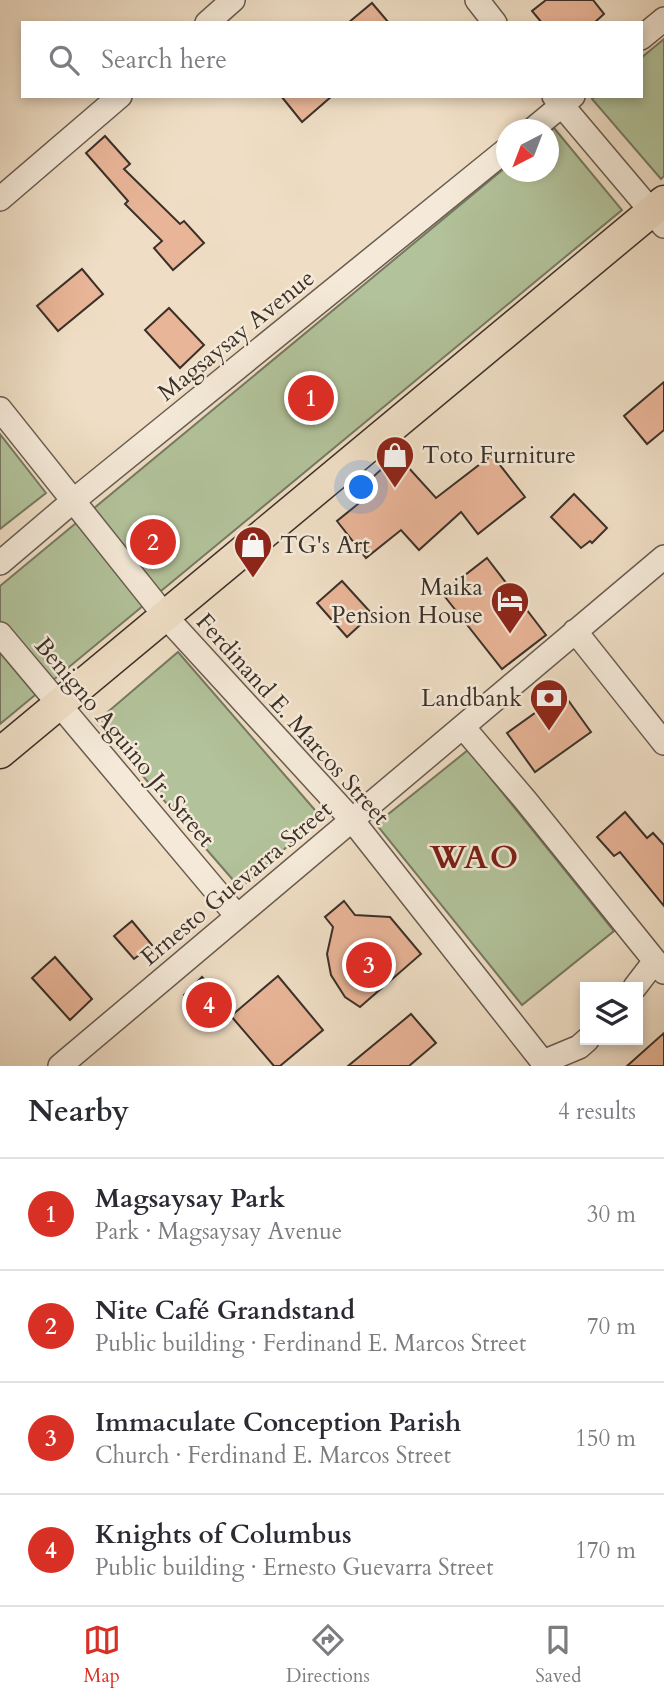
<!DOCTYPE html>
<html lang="en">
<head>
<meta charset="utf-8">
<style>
	body { margin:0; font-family:Cardo,serif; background:#f2f2f3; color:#2b2b33 }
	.controls { position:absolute; right:21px; bottom:21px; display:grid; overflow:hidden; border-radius:0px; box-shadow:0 4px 10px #0003 }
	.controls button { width:63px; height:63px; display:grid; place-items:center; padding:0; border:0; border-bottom:2px solid #e1e1e2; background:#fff; color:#2b2b33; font:35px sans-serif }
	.compass { position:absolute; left:496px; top:119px; width:63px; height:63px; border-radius:50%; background:#fff; box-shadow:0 4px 10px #0003; rotate:222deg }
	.you { position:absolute; left:362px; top:488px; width:24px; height:24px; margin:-18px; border:5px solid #fff; border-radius:50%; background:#1a73e8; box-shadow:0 0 0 10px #1a73e833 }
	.badge { display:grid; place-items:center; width:46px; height:46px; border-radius:50%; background:#d93025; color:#fff; font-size:23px; font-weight:700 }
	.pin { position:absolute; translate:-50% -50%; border:4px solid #fff; box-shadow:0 2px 7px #0006 }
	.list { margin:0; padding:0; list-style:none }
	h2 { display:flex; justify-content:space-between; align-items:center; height:91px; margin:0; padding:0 28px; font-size:30px }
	h2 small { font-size:23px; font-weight:400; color:#7c7c81 }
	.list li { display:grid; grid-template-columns:46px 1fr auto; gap:21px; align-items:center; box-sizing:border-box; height:112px; padding:0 28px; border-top:2px solid #e1e1e2 }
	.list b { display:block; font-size:26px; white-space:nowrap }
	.list p { margin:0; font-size:23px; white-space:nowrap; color:#7c7c81 }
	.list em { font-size:23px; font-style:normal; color:#7c7c81 }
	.icon { flex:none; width:38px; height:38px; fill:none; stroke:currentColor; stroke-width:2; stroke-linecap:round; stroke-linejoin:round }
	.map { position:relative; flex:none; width:664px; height:1066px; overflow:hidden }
	.search { position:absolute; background:#fff; box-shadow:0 4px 10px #0003; left:21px; right:21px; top:21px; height:77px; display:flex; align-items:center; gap:18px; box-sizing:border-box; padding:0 24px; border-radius:0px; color:#7c7c81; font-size:26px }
	.sheet { height:539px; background:#fff }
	nav { display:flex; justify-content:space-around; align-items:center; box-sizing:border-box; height:98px; border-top:2px solid #e1e1e2; background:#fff; font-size:19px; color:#7c7c81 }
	nav a { display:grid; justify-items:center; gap:4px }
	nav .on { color:#d93025 }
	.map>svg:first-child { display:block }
	.green { fill:#b2c29a; stroke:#767962; stroke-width:2 }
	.building { fill:#e9b598; stroke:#3b3029; stroke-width:2 }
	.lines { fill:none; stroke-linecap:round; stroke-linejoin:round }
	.minor-casing { stroke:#685c50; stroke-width:26 }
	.major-casing { stroke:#3b3029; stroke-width:33 }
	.minor { stroke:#f5ead9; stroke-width:23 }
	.major { stroke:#efdec5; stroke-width:30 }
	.labels { text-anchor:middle; stroke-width:5; stroke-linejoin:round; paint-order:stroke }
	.street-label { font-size:24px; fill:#3b3029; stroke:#f5ead9 }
	.poi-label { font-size:24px; fill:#3b3029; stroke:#f5ead9; text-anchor:start }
	.district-label { font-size:32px; font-weight:bold; letter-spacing:2px; fill:#7a1f14; stroke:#f5ead9 }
</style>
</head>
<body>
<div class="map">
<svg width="664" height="1066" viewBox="0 0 664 1066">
	<rect width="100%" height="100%" fill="#efdec5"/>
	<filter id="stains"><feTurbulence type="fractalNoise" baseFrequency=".00286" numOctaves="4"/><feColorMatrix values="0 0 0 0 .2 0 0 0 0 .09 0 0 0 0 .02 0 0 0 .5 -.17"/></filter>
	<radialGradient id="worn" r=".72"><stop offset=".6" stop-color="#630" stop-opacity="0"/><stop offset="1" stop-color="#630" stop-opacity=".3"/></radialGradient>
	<path class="green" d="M664,39V176L661,179L592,99L596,96H641V58Z
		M554,128L622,210L0,724V586L506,167V172H548L549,132Z
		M0,434L46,493L0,529Z
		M178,652L321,817L240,888L96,722Z
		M468,750L614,931L522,1005L376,824Z"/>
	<path class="building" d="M546,0H593L604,14L594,23H542L532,11Z
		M372,3L389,23H348Z
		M281,96H332L302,122Z
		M105,136L130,164L124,169L180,224L184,221L204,243L173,270L154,248L162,241L125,204L128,201L86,153Z
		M82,269L103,294L58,331L37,306Z
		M169,308L204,345L180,368L145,330Z
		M664,382V430L647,444L624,416Z
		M397,455L436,498L492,455L525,497L478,534L461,512L419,550L401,530L366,558L337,521L369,495L362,487Z
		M574,494L607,528L592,543L590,541L581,548L551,517Z
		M487,558L546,635L502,669L442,593Z
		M342,581L372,614L347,637L317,603Z
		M563,693L591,732L535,772L507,733Z
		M625,812L647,838L653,833L664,845V906L620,852L614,856L597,837Z
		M344,901L355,915L390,917L421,954L360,1007L345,997L331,975L327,954L333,927L325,917Z
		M132,921L152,945L134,959L114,936Z
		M55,957L92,999L70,1020L32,978Z
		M278,976L323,1030L280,1066H274L231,1016Z
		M202,977L228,1004L210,1021L184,995Z
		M411,1014L436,1043L409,1066H348Z
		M664,1033V1066H627Z"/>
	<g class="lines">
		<g class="minor-casing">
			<path id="minor" d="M477,0L495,23
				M207,23L233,0
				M641,38L664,19
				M554,96L664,226
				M532,130L573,96
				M0,199L120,96
				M0,409L166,617L352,820L546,1066
				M0,563L73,501L506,150
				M575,631L664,743
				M0,634L237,916
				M463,727L526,801L664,972
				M635,987L655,961
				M543,1062L579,1047L587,1040
				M60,1066L664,557"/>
		</g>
		<g class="major-casing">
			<path id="major" d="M0,753L664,201"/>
		</g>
		<use href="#minor" class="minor"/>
		<use href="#major" class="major"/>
	</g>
	<defs>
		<g id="shop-pin" transform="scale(2.0125)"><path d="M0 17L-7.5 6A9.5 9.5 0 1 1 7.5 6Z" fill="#8f2418" stroke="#f5ead9"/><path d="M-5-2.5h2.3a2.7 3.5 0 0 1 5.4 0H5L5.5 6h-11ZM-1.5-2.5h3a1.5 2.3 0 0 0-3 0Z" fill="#fff"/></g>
		<g id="hotel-pin" transform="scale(2.0125)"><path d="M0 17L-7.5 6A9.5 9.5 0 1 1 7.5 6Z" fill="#8f2418" stroke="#f5ead9"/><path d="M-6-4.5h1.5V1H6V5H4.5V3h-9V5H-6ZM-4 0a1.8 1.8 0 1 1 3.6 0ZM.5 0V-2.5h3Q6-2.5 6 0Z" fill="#fff"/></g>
		<g id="bank-pin" transform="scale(2.0125)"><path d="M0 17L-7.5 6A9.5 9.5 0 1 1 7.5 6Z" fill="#8f2418" stroke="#f5ead9"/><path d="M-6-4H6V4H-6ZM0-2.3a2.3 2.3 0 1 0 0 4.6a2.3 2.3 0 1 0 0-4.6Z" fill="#fff"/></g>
	</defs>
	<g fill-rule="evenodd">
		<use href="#shop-pin" x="395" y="455"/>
		<use href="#shop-pin" x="253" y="545"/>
		<use href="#hotel-pin" x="510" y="601"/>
		<use href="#bank-pin" x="549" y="698"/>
	</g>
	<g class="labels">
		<g class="street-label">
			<text transform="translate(236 335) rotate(-39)" y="8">Magsaysay Avenue</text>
			<text transform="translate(293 719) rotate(48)" y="8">Ferdinand E. Marcos Street</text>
			<text transform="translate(125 742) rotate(50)" y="8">Benigno Aguino Jr. Street</text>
			<text transform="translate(236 883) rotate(-40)" y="8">Ernesto Guevarra Street</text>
		</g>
		<g class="poi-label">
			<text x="422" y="463">Toto Furniture</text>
			<text x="280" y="553">TG's Art</text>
			<text x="483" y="595" text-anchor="end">Maika<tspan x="483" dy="28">Pension House</tspan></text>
			<text x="522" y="706" text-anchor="end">Landbank</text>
		</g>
		<g class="district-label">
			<text x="475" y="868">WAO</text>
		</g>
	</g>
	<rect width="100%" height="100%" filter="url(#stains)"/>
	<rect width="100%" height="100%" fill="url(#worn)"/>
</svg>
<div class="controls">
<button><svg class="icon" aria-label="layers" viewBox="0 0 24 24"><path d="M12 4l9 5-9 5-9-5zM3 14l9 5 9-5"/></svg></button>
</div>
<svg class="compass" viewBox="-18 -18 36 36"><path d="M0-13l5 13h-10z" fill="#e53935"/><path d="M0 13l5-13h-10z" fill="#7c7c81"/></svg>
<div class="you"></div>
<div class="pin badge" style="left:311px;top:398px">1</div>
<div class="pin badge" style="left:153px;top:542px">2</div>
<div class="pin badge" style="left:369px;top:965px">3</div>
<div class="pin badge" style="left:209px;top:1005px">4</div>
<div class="search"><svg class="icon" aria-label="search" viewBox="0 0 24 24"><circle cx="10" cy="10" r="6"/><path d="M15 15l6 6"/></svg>Search here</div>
</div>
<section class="sheet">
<h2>Nearby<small>4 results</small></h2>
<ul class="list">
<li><span class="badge">1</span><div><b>Magsaysay Park</b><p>Park · Magsaysay Avenue</p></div><em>30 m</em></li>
<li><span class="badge">2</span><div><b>Nite Café Grandstand</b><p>Public building · Ferdinand E. Marcos Street</p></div><em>70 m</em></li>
<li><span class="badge">3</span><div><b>Immaculate Conception Parish</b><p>Church · Ferdinand E. Marcos Street</p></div><em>150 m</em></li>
<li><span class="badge">4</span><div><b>Knights of Columbus</b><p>Public building · Ernesto Guevarra Street</p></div><em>170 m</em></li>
</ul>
</section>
<nav>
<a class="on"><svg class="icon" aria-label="map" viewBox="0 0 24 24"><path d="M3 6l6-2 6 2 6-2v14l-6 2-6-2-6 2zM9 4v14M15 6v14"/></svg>Map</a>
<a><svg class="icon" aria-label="directions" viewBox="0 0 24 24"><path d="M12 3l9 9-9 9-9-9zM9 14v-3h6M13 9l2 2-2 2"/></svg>Directions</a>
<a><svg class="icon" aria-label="saved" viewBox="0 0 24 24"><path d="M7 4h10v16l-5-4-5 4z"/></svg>Saved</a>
</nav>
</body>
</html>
